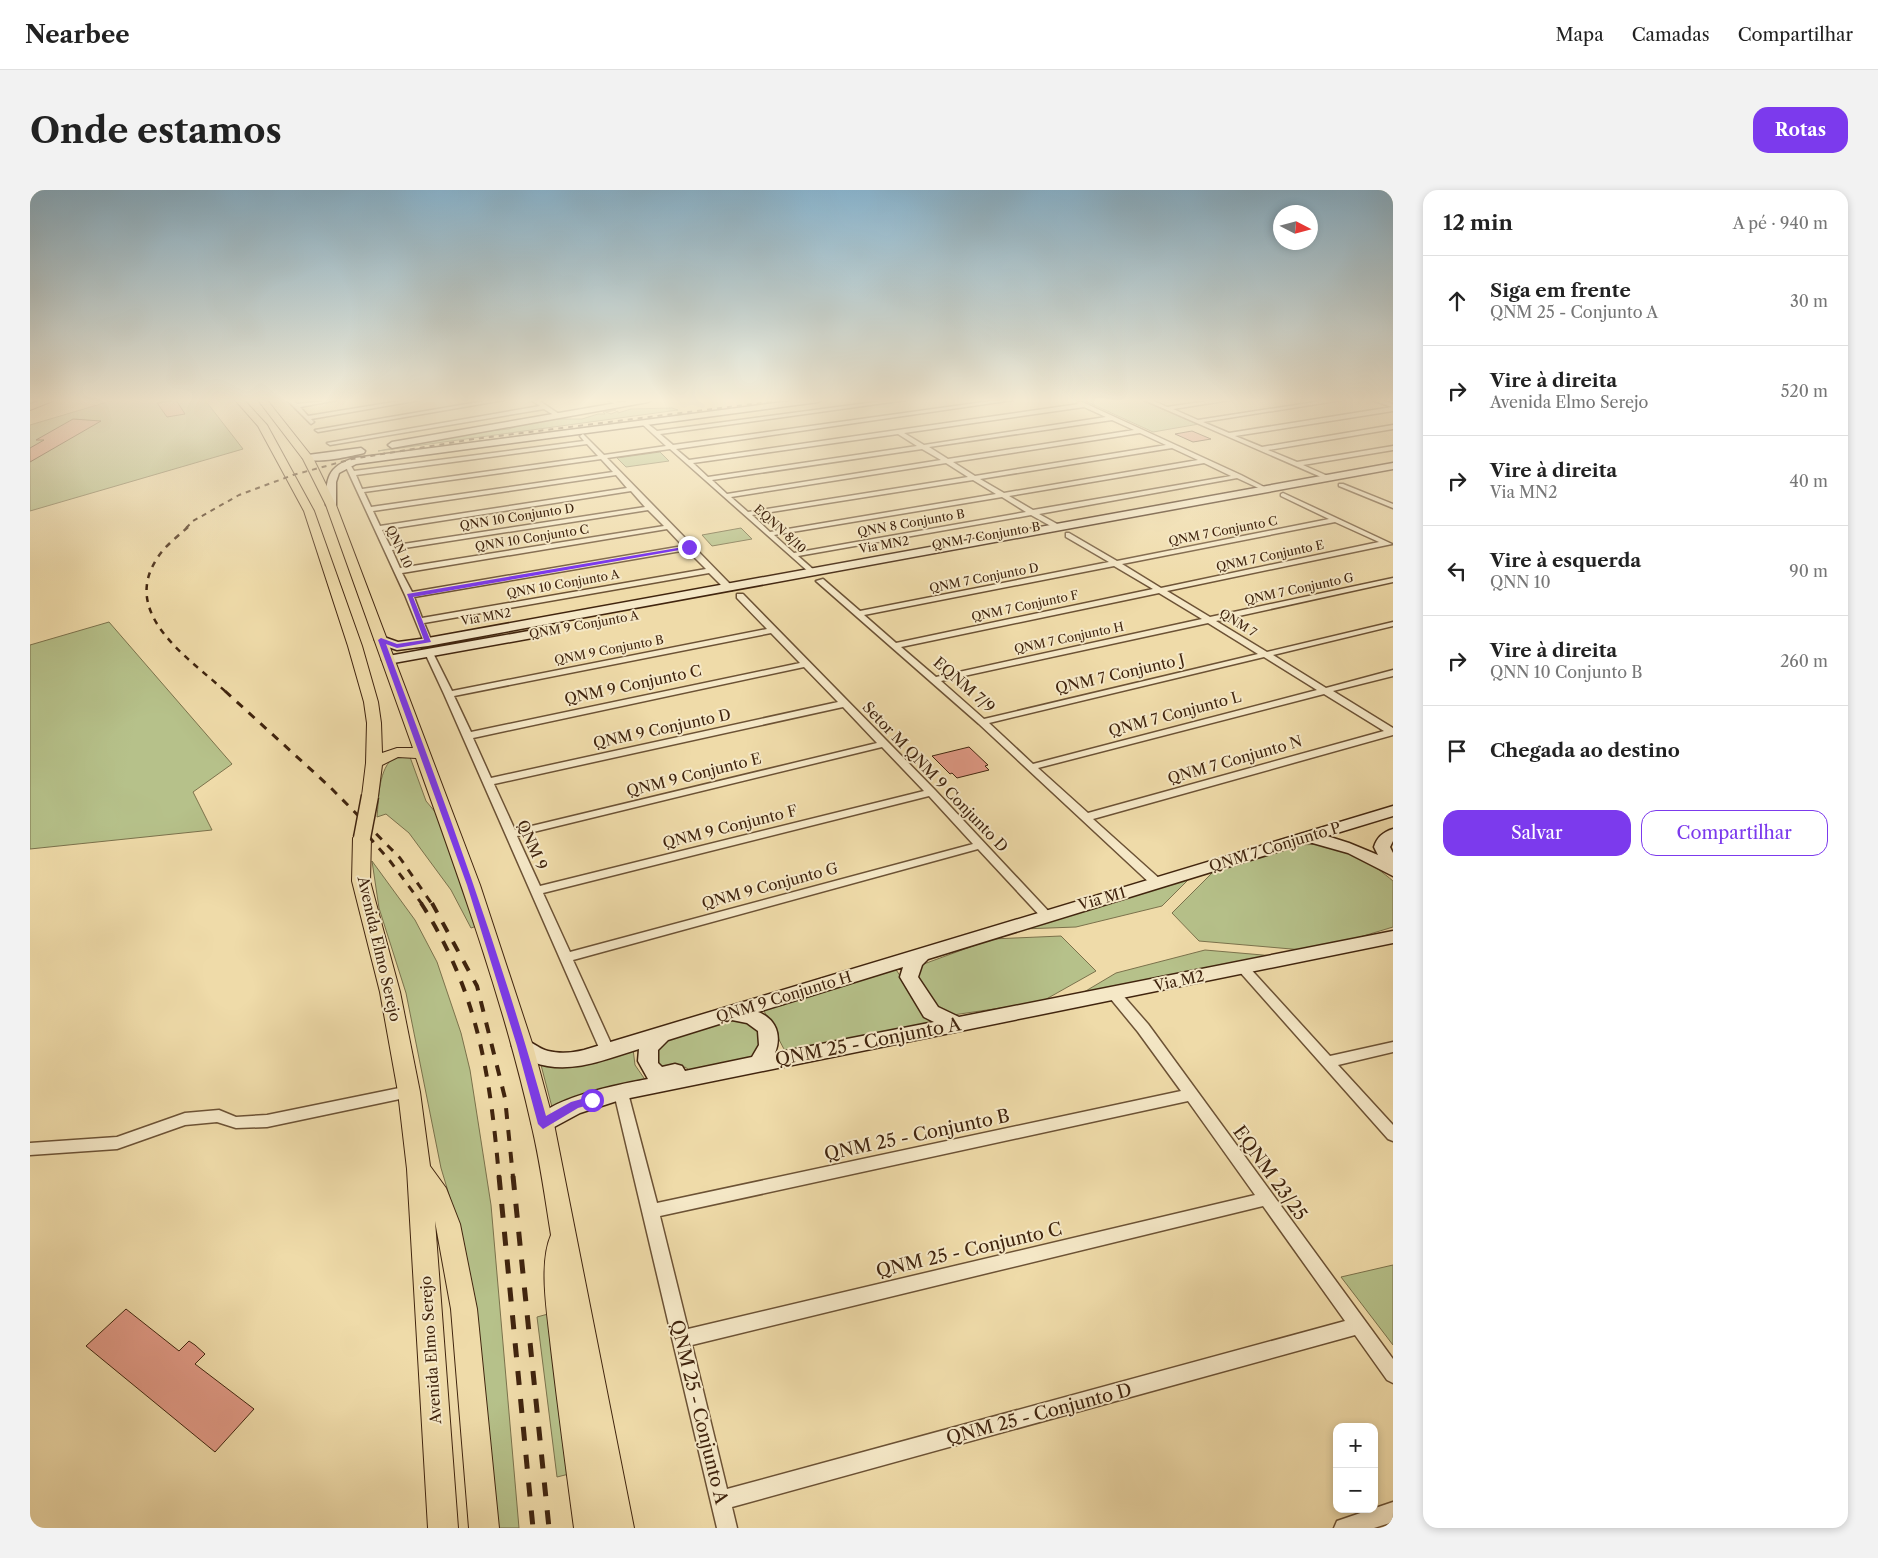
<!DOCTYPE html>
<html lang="pt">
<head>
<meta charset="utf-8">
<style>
	body { margin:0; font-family:"Libre Caslon Text",serif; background:#f2f2f2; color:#222 }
	.controls { position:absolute; right:15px; bottom:15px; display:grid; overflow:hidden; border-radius:10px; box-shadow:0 2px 8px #0003 }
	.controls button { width:45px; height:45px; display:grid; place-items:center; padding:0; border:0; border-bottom:1px solid #e0e0e0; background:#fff; color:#222; font:25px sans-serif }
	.compass { position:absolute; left:1243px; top:15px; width:45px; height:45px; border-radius:50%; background:#fff; box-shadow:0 2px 8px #0003; rotate:96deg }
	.stop { position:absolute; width:15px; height:15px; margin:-11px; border:4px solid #7c3aed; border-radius:50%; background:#fff }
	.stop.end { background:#7c3aed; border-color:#fff; box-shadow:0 1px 5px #0008 }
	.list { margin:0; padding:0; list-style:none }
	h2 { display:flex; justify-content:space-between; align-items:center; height:65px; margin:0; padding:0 20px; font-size:21px }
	h2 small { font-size:16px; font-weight:400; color:#767676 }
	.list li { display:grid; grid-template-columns:32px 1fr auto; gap:15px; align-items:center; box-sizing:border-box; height:90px; padding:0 20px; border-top:1px solid #e0e0e0 }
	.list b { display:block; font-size:19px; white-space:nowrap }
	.list p { margin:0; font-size:16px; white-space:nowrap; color:#767676 }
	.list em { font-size:16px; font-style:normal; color:#767676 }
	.actions { display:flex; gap:10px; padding:15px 20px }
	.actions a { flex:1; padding:11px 0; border:1px solid #7c3aed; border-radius:15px; text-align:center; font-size:18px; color:#7c3aed }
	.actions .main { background:#7c3aed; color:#fff }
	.icon { flex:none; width:28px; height:28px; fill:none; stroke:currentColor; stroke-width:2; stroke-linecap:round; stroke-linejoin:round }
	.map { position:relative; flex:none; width:1363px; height:1338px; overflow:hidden; border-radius:15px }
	header { display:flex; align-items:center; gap:30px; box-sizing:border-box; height:70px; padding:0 25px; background:#fff; border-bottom:1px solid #e0e0e0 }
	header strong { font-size:24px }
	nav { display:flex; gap:28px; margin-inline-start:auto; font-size:18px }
	.intro { display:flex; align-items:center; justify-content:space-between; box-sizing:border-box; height:120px; padding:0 30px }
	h1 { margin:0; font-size:35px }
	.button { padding:12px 22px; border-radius:15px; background:#7c3aed; color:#fff; font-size:18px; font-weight:700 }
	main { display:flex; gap:30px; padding:0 30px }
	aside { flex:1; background:#fff; border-radius:15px; box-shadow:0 2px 8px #0003 }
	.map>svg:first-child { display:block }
	.green { fill:#b6c18a; stroke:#7b724c }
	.building { fill:#e09985; stroke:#40240e }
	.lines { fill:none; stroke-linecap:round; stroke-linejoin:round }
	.street-casing { stroke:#6c5235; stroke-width:3 }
	.secondary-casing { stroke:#40240e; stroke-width:3 }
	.primary-casing { stroke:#40240e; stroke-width:2 }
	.street { fill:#f5e8c7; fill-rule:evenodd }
	.secondary { fill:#f5e8c7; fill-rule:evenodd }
	.primary { fill:#efdba9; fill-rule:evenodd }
	.rail-far4 { stroke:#40240e; stroke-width:2; stroke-dasharray:5 5; stroke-linecap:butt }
	.rail-far3 { stroke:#40240e; stroke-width:2.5; stroke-dasharray:6 6; stroke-linecap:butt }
	.rail-far2 { stroke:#40240e; stroke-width:3; stroke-dasharray:8 8; stroke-linecap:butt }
	.rail-far1 { stroke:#40240e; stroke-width:4; stroke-dasharray:11 11; stroke-linecap:butt }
	.rail { stroke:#40240e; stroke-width:5; stroke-dasharray:14 14; stroke-linecap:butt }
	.primary-bridge-casing { stroke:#40240e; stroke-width:19; stroke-linecap:butt }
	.primary-bridge { stroke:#efdba9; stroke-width:16 }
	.route { fill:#7c3aed }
	.labels { text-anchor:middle; stroke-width:4; stroke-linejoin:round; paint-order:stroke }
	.far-street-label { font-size:12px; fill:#40240e; stroke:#f5e8c7 }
	.street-label { font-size:15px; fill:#40240e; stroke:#f5e8c7 }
	.near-street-label { font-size:18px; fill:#40240e; stroke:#f5e8c7 }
</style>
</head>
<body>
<header>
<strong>Nearbee</strong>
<nav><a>Mapa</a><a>Camadas</a><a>Compartilhar</a></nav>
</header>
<div class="intro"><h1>Onde estamos</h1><a class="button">Rotas</a></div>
<main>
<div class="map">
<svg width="1363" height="1338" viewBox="0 0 1363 1338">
	<rect width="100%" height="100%" fill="#efdba9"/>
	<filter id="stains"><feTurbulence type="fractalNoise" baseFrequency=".004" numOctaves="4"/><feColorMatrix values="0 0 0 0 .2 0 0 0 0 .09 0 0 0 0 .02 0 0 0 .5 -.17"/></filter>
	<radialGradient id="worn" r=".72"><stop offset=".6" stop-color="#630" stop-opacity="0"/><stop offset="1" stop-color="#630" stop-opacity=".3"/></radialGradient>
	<path class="green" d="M84,210H175L213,259L0,321V235Z
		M1053,210H1112L1169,234L1123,242Z
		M642,218L648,220L348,261L458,240L459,241L479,239L493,234L521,229H552L568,224H575L573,222L586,220L576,222L581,224L588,221V223L601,219Z
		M654,224L655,225L356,266L353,264Z
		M630,262L639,271L596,277L587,268Z
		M711,338L722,349L682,356L672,345Z
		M79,432L202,574L163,602L182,640L0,659V455Z
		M365,566L380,567L396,611L406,623L447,736L441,738L421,700L379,643L356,624L347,627C349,607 348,579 365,566Z
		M1295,654C1320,658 1344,675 1363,691V737L1320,750L1273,760L1169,751L1142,723L1185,680L1267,655Z
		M342,671L385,730L407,772L431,843L440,880L461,1015L489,1338H462L432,1048L411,978L376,803L349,718Z
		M1161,687L1132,716L1046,737L992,739Z
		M1031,746L1066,781L1011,812L923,825L909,821L886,788L891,775L962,749Z
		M1175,760L1244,766L1049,805L1086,783Z
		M865,778L901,834L756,863L733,819Z
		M704,828C726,833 734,841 728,863L718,870L662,882L655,877L635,881L628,877L625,860L636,849Z
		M603,859L605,875L616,891C585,897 547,899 523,921L511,875L541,877Z
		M1363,1075V1155L1311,1087Z
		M518,1124L539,1284L527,1287L507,1127Z"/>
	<path class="building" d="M146,210L155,224L137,227L127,213Z
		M43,229L71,231L0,272V258L14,250H6Z
		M1162,241L1181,249L1163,252L1145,244Z
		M939,557L958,575L955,576L959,580L927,588L922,583L920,584L902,566Z
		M96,1119L149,1161L159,1151L165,1155L175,1164L165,1174L224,1219L185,1262L56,1156Z"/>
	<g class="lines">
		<g class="street-casing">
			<path id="street" d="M257,210H263L267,214L307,210L270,217L278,226L376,210H390L281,229L284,232L281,234Z
				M460,210H474L288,242L285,240Z
				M501,210H508L532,226L527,227L514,219L300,255L297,253L510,216Z
				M578,210H585L593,215L588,216Z
				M860,210H876L630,244L643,255L968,210H983L646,259L659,270L1049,214L1047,213L1050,211L1211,285L1240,300L1235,301L1207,288L1009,324L1029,335V339H1026L1001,325L768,366L784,380L785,382L781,384L640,259L577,268L702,396V400H696L679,383L394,433L402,452L398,455L394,452L375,405L316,277L321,276L324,281L554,251L550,246L553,244L574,265L636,256L612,234L614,231L627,241ZM1054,217L1076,227L894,255L874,243ZM1082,230L1104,240L918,269L899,257ZM1110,243L1136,255L945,286L923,272ZM868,244L887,256L678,287L663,273ZM557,254L568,266L332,299L326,285ZM1142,258L1168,270L974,303L950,289ZM892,259L911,270L697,304L682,290ZM571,269L583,282L341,317L334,302ZM916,273L938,287L718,322L701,307ZM1174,273L1201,286L1003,320L979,306ZM586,285L597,298L350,336L343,321ZM943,290L966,304L740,342L722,325ZM601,301L615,317L360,356L352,340ZM972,307L996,322L764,363L744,345ZM618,320L634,336L370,378L362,360ZM637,339L653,356L382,402L372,383ZM657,360L676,379L392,428L384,407Z
				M1114,210H1122L1137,217L1184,210H1200L1143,219L1168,230L1298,210H1312L1173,232L1199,243L1362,217L1342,210H1351L1363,214V221L1205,246L1232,257L1363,235V239L1238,260L1267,272L1363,256V260L1273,275L1300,287V289L1298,290Z
				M1309,294H1313L1363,314V318L1309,296Z
				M1253,303L1362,354L1137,401L1180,427L1363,388V392L1186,431L1237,462L1363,432V436L1243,465L1296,498L1363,480V486L1303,501L1363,538V545L1063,629L1131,690L1133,693L1131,696H1123L949,534L786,391L793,389L830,421L1079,372L1036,347V343H1039L1087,371L1299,329L1251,306V304ZM1305,332L1349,352L1131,398L1092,374ZM1084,376L1123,399L866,453L834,425ZM1129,403L1172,429L906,487L871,457ZM1178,433L1228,464L954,529L911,491ZM1234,467L1287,500L1003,574L959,533ZM1294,504L1354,541L1058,623L1008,578Z
				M707,404H713L905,600L1023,726L1017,730L1013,729L948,659L543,770L584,860L582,864L577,865L572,864L570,860L414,504L395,463L399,460L402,461L422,501L737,439L707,408ZM741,443L770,473L441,542L424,506ZM774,477L808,512L461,588L443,548ZM813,517L847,553L485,640L464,594ZM852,557L894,601L510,696L487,646ZM899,606L943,654L540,762L513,703Z
				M1213,774L1217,775L1300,866L1363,852V862L1308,875L1363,935V951L1358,949L1209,781L1207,778L1209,775Z
				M1085,800L1090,802L1118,834L1363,1169V1193L1357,1190L1325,1145L702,1317L707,1338H687L584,903L586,899L591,897L596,899L598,903L627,1013L1151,901L1108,842L1080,808L1079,805L1080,802ZM1158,911L1225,1005L658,1139L630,1026ZM1233,1016L1315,1131L697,1299L662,1155Z
				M379,896L384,898L386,902L384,906L237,937L206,938L187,932L155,935L87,959L0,965V953L87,947L155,923L189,920L206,927L237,925Z
				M1363,1312V1332L1344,1338H1304L1307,1331Z"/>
		</g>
		<g class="secondary-casing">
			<path id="secondary" d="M604,210H622L618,212L362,258L358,255L362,252Z
				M769,210H792L788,212L326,274L309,283L306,292V315L301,318L296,315C296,289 297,276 325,268Z
				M331,258L335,261L334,263C322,266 283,275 273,268L278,265Z
				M1363,273V279L398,456L367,460L347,453L345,450L351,446L368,452L398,448Z
				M504,440L510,444L508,447L358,474L352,470L358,466Z
				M1363,616V626L1297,646L1319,653L1348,665L1344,657C1347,647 1353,642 1363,639V651L1360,657L1363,663V686L1318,663L1279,652L898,769L892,775L888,787L908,817L929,827L1363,741V753L590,910L550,923L513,943L506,940L502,934C516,908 591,894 618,889L608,871L609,859C575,869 539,886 503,872C494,869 487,864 482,856L485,851C499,846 505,858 518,861C530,864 542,863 554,860ZM873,777L870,787L894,827L904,832L745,863C752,845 746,829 728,822ZM702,830L717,833L728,841L729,855L722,867L655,881L652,876L645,874L632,877L628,873V860L638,850Z"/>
		</g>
		<g class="primary-casing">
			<path id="primary" d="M12,210H25L0,220V214Z
				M205,210H214L237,235L284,321L332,456L348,512L351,533L352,563L367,558H383L296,315L273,269L228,210H237L283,268L306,315L450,695L503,856L524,934L604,1338H544C536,1278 528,1219 521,1159C518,1127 508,1075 521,1045C515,1008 510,970 501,933C473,809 429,688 386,568L368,567L352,575L348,606L346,609H334L332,606L336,573L337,533L334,512L318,456L274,321L228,236Z
				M332,643L338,644L341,648L340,691L370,802L390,902L400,976L416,998L430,1034L447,1119L469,1338H439L421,1119L405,1031L428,1338H398L377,979L368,902L350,802L322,691L323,648L326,644Z"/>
		</g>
		<use href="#street" class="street"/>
		<use href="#secondary" class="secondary"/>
		<use href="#primary" class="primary"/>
		<path class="rail-far4" d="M156,338L163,331L209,305L263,285L322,269L444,249L754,210"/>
		<path class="rail-far3" d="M158,337C148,346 135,356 128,367C89,424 159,468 196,502"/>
		<path class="rail-far2" d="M195,501L300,597L370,668L402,714
			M328,634L360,671L392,714"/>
		<path class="rail-far1" d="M391,713C448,802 460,884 469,987
			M402,713L447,796L475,908L483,987"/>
		<path class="rail" d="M469,986L503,1338
			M483,986L519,1338"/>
		<g class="primary-bridge-casing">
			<path id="primary-bridge" d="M332,648L340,606"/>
		</g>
		<use href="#primary-bridge" class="primary-bridge"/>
	</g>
	<linearGradient id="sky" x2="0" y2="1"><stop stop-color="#89b6d1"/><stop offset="0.53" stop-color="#f8efd8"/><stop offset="1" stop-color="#f8efd8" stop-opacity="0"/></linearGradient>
	<rect width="1363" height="397" fill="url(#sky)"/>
	<path class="route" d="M659,356L661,358L383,407L401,452L367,458L356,454C414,610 472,766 516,926L541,912L562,906L567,910L565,913L548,918L513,939L508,934L487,856L437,695L348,450L351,448L367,454L394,450L377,404Z"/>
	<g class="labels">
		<g class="far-street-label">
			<text transform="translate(487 327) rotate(-9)" y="4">QNN 10 Conjunto D</text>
			<text transform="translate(881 333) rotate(-10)" y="4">QNN 8 Conjunto B</text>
			<text transform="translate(750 339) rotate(42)" y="4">EQNN 8/10</text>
			<text transform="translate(1193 341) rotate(-11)" y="4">QNM 7 Conjunto C</text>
			<text transform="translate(956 346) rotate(-10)" y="4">QNM 7 Conjunto B</text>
			<text transform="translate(502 348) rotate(-9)" y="4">QNN 10 Conjunto C</text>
			<text transform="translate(854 355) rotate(-10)" y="4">Via MN2</text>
			<text transform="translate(369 357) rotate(65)" y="4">QNN 10</text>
			<text transform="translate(1240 366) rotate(-12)" y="4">QNM 7 Conjunto E</text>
			<text transform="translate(954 388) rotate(-11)" y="4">QNM 7 Conjunto D</text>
			<text transform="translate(533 394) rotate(-10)" y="4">QNN 10 Conjunto A</text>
			<text transform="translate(1269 399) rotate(-12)" y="4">QNM 7 Conjunto G</text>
			<text transform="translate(995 416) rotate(-12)" y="4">QNM 7 Conjunto F</text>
			<text transform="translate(456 427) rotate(-10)" y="4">Via MN2</text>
			<text transform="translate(1208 433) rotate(32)" y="4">QNM 7</text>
			<text transform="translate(554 435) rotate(-10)" y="4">QNM 9 Conjunto A</text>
			<text transform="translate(1039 448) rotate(-12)" y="4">QNM 7 Conjunto H</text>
			<text transform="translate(579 460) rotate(-11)" y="4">QNM 9 Conjunto B</text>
		</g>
		<g class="street-label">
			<text transform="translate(1090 484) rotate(-13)" y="5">QNM 7 Conjunto J</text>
			<text transform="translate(603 495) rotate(-12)" y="5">QNM 9 Conjunto C</text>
			<text transform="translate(934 495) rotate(41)" y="5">EQNM 7/9</text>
			<text transform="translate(1145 524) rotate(-15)" y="5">QNM 7 Conjunto L</text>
			<text transform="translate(632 539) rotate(-12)" y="5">QNM 9 Conjunto D</text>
			<text transform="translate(1205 570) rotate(-16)" y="5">QNM 7 Conjunto N</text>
			<text transform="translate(664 585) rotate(-14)" y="5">QNM 9 Conjunto E</text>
			<text transform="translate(905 587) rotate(46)" y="5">Setor M QNM 9 Conjunto D</text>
			<text transform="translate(700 637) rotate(-14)" y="5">QNM 9 Conjunto F</text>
			<text transform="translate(502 655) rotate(66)" y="5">QNM 9</text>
			<text transform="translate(1245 657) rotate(-17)" y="5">QNM 7 Conjunto P</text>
			<text transform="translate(740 696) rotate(-15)" y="5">QNM 9 Conjunto G</text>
			<text transform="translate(1072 709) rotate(-16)" y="5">Via M1</text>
			<text transform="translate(349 759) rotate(77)" y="5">Avenida Elmo Serejo</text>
			<text transform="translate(1149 791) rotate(-12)" y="5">Via M2</text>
			<text transform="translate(754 807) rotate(-17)" y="5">QNM 9 Conjunto H</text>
			<text transform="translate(401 1160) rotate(-94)" y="5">Avenida Elmo Serejo</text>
		</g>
		<g class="near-street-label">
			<text transform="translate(838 852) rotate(-11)" y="6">QNM 25 - Conjunto A</text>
			<text transform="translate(887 945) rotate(-12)" y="6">QNM 25 - Conjunto B</text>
			<text transform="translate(1240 983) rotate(54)" y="6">EQNM 23/25</text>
			<text transform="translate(939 1060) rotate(-13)" y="6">QNM 25 - Conjunto C</text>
			<text transform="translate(669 1222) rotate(76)" y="6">QNM 25 - Conjunto A</text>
			<text transform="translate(1009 1224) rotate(-15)" y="6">QNM 25 - Conjunto D</text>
		</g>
	</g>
	<rect width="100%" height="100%" filter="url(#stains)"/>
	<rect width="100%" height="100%" fill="url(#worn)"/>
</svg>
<div class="controls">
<button>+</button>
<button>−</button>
</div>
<svg class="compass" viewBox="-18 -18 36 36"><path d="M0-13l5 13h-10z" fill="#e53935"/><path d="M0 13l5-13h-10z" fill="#767676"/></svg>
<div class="stop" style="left:562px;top:910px"></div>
<div class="stop end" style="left:659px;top:357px"></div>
</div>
<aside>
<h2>12 min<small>A pé · 940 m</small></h2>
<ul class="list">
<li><svg class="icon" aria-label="ahead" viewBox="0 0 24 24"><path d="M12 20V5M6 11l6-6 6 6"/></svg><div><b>Siga em frente</b><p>QNM 25 - Conjunto A</p></div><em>30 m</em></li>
<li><svg class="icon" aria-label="right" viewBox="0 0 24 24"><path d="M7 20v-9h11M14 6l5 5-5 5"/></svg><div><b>Vire à direita</b><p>Avenida Elmo Serejo</p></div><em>520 m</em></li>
<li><svg class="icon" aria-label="right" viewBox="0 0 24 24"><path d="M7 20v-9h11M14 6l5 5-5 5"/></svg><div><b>Vire à direita</b><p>Via MN2</p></div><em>40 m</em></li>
<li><svg class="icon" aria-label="left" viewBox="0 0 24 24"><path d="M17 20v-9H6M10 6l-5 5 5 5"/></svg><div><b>Vire à esquerda</b><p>QNN 10</p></div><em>90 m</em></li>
<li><svg class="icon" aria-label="right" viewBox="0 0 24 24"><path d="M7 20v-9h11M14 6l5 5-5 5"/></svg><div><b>Vire à direita</b><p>QNN 10 Conjunto B</p></div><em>260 m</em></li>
<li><svg class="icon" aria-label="arrive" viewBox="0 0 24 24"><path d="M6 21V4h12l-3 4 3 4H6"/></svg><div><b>Chegada ao destino</b></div></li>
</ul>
<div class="actions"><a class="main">Salvar</a><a>Compartilhar</a></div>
</aside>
</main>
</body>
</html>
